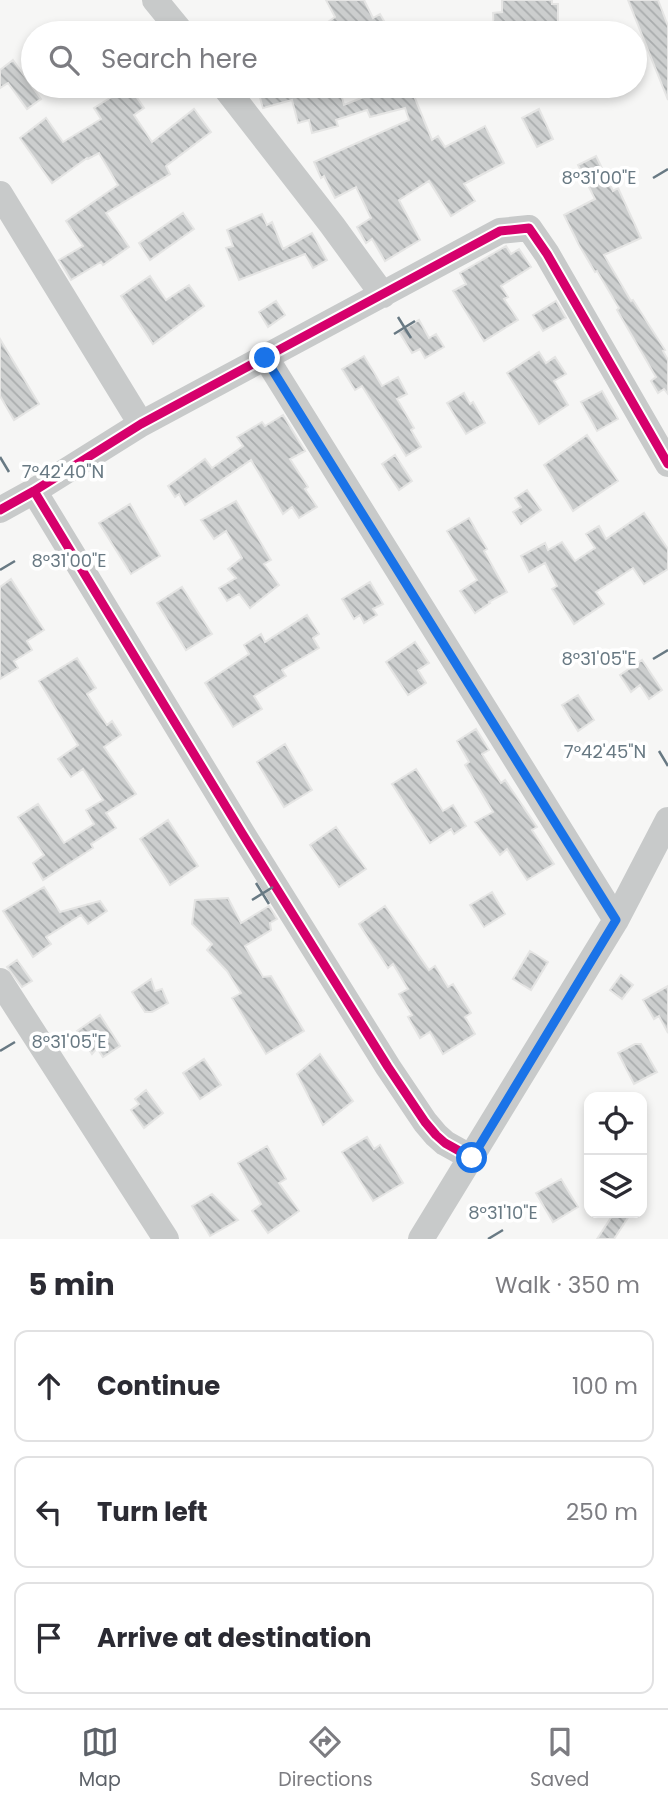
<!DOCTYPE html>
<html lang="en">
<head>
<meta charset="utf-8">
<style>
	body { margin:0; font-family:Poppins,sans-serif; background:#f7f7f7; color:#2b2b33 }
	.controls { position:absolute; right:21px; bottom:21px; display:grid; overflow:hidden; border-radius:14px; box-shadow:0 4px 10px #0003 }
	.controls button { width:63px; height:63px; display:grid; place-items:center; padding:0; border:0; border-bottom:2px solid #e1e1e2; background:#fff; color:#2b2b33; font:35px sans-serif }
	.stop { position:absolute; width:21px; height:21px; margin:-16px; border:5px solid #1a73e8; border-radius:50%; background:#fff }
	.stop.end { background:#1a73e8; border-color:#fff; box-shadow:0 2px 7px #0008 }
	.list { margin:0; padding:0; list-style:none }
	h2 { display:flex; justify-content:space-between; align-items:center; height:91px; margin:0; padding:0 28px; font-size:30px }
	h2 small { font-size:23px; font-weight:400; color:#7c7c81 }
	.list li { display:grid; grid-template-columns:46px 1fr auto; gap:21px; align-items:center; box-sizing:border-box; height:112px; margin:0 14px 14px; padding:0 14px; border:2px solid #e1e1e2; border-radius:14px }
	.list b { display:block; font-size:26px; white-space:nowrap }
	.list em { font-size:23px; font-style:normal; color:#7c7c81 }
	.icon { flex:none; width:38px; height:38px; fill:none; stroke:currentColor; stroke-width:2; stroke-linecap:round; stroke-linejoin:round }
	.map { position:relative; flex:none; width:668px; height:1239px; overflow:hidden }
	.search { position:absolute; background:#fff; box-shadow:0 4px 10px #0003; left:21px; right:21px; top:21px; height:77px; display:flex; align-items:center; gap:18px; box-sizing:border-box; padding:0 24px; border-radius:38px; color:#7c7c81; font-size:26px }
	.sheet { height:469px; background:#fff }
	nav { display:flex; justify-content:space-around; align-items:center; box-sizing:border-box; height:98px; border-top:2px solid #e1e1e2; background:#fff; font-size:19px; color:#7c7c81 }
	nav a { display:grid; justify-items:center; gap:4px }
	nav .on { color:#5d6269 }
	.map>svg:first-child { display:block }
	.building { fill:url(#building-back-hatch); stroke:#e5e5e4; stroke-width:2 }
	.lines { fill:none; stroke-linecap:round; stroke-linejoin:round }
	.minor { stroke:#c8caca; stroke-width:26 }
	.cycleway-casing { stroke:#fff; stroke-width:13 }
	.cycleway { stroke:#d6006c; stroke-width:9 }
	.route { stroke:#1a73e8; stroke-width:9 }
	.ticks { fill:none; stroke:#687983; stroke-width:2.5 }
	.ticks-label { font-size:18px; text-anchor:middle; fill:#687983; stroke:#fff; stroke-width:7; stroke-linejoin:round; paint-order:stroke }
</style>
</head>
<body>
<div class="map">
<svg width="668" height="1239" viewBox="0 0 668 1239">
	<defs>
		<pattern id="building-back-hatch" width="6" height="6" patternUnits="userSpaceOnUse" patternTransform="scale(1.75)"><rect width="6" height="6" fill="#cccece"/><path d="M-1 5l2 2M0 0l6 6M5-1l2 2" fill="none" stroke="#a9acad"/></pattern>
	</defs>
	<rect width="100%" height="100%" fill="#f6f6f5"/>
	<path class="building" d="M326,0H364L373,18L380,14L391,33H312L335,17Z
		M502,0H552V4H558V33H494L493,13L502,12Z
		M628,0H658L668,26V100Z
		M13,60L41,99L27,109L8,83L0,88V70Z
		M129,86L144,108L134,115L152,142L194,109L211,132L166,166L170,174L106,213L129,247L103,265L101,262L71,280L59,260L83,246L66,221L118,185L99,153L88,159L87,158L52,183L20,138L46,118L63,142L101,119L94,108Z
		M278,86H339L344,105L374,93L371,86H410L432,140L438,136L445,147L485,126L504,163L464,184L475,201L451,216L429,181L399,200L420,240L385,261L372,239L366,243L357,227L371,218L356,187L335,198L324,176L321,178L314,162L409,120L405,108L370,117L367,110L336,120L338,126L312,133L309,120L298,123L292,100L263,108L258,91Z
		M539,109L553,139L537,147L522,118Z
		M596,156L613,191L618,188L641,238L604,255L631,301L633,300L665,350L663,351L668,360V394L664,389L658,393L651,381L656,377L617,310L619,308L597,271L595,272L579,245L564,215L595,199L578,165Z
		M183,213L194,229L150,260L139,243Z
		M262,214L267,225L272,222L283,249L312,233L327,260L313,268L305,254L239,280L226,248L233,246L227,230Z
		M506,246L511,254L519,249L531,267L501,286L508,297L504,299L518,320L484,341L453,291L466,284L460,273Z
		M150,276L166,300L189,285L204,306L153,344L121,296Z
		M276,301L285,315L268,327L259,312Z
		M556,301L566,318L543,331L533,315Z
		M419,320L429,338L436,334L444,347L425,358L420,349L412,353L399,332Z
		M0,339L39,404L14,420L0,396Z
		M539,352L546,363L555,357L566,374L554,381L568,405L539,424L507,373Z
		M364,356L382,386L398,377L407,394L397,399L414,428L411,430L421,447L406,456L362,386L355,390L342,369Z
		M602,391L618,419L597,431L581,402Z
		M464,393L470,404L473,402L485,423L466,434L447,403Z
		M283,415L305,451L290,459L308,487L305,489L317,507L299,518L292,507L283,514L251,460L185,505L179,494L175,497L168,486L205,459L212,468L243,446L237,437L262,422L265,426Z
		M587,435L618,481L573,511L544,465Z
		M395,455L412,481L399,490L382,464Z
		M527,490L541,510L521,524L513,512L521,507L515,498Z
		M236,501L271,560L264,564L279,585L250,608L239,594L227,601L219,588L236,578L228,569L242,558L226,531L214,539L201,520Z
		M130,504L160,556L131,574L99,523Z
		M644,513L668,549V569L644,584L633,568L596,592L604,604L574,624L552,589L557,586L545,563L529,572L521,556L545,543L548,550L562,542L575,561L595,548L586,534L599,526L606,539Z
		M469,518L487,549L484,551L507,592L489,602L490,603L475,613L460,591L477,580L447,531Z
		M11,579L44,630L27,641L32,650L14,661L18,668L0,679V587Z
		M370,582L383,604L373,609L377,615L364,623L360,615L354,619L342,599Z
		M182,587L212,634L186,650L157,603Z
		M307,615L319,634L313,638L319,648L282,670L286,676L254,696L262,709L233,727L205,683L249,654L244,645L261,634L265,642Z
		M415,642L429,663L418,670L426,683L408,695L386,662Z
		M77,658L96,688L87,694L107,725L112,721L121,735L104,747L136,794L106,813L116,828L91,844L93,848L43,880L33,863L44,855L18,817L38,804L64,843L94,824L86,810L103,800L83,769L71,777L58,759L78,745L39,681Z
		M642,660L662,690L649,699L640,685L631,692L620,675Z
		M578,695L594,720L578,731L562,705Z
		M476,729L489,750L482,754L501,783L505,780L537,827L532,830L554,864L527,880L507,849L500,855L475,822L493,812L465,765L469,762L457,741Z
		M285,744L312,790L284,807L257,762Z
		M416,769L443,811L453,805L466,826L454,834L451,829L430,843L392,784Z
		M168,820L198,866L170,885L140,839Z
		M336,827L366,869L339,887L310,845Z
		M44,887L60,912L100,901L107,911L88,924L81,915L46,937L51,944L33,957L3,911Z
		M492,892L505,914L484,927L470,905Z
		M228,898L241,923L269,906L277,919L270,923L271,930L245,946L263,977L271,976L304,1031L266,1054L232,998L241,993L227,971L207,950L212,944L192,924L195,900Z
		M385,906L429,970L435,966L448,987L453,984L471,1013L465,1017L475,1034L443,1054L430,1032L420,1038L408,1017L412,1015L399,994L408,989L393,964L388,968L359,924Z
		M530,951L548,962L531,990L513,979Z
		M17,960L32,981L22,987L7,967Z
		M621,975L633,985L622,999L610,990Z
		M151,979L155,991L162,989L168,1003L152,1012H145L132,992Z
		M668,986V1033L659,1016L654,1019L643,1000Z
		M100,1015L120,1046L103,1057L97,1048L92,1054L77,1031Z
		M635,1044H641L657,1072L634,1084L618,1053Z
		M320,1054L353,1101L323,1125L297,1074Z
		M204,1059L221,1085L200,1099L183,1073Z
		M146,1090L163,1113L144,1128L131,1110L139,1104L135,1099Z
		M367,1137L374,1149L380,1145L403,1183L373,1201L342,1152Z
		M267,1146L286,1179L279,1183L299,1211L268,1233L252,1211L261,1204L238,1163Z
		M561,1179L578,1207L553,1222L536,1193Z
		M212,1194L238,1220L210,1236L192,1206Z
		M614,1213H631L614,1239H597Z"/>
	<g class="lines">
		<path class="minor" d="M155,0L182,33
			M224,86L332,225L383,295
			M0,194L141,424
			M266,358L616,920
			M34,491L242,833L388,1067L425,1122L436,1135L445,1143L472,1158
			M0,510L34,491L141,424L500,231L529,228L547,254L668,464
			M0,981L166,1239
			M421,1239L616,920L668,820"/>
		<g class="cycleway-casing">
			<path id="cycleway" d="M34,491L242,833L388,1067L425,1122L436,1135L445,1143L472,1158
				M0,510L34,491L141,424L500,231L529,228L547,254L668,464"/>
		</g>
		<use href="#cycleway" class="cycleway"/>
	</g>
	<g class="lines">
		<path class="route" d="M265,358L616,920L472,1158"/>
	</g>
	<path class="ticks" d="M653,178L668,169M398,317L411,338M394,334L415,321M0,457L9,472M0,570L15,561M653,659L668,650M659,751L668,766M256,883L269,904M252,900L273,887M0,1051L15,1042M488,1239L503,1230"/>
	<g class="ticks-label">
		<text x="599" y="184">8°31'00"E</text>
		<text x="63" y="478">7°42'40"N</text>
		<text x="69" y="567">8°31'00"E</text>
		<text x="599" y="665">8°31'05"E</text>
		<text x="605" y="758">7°42'45"N</text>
		<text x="69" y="1048">8°31'05"E</text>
		<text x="503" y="1219">8°31'10"E</text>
	</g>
</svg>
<div class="controls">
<button><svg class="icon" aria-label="locate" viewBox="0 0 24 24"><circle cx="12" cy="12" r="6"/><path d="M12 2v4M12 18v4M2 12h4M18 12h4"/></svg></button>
<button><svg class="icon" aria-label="layers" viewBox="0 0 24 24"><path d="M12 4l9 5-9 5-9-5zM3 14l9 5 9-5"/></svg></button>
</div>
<div class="stop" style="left:472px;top:1158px"></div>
<div class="stop end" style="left:265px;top:358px"></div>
<div class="search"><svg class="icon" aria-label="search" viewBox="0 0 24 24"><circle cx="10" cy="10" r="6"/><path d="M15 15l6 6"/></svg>Search here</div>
</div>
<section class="sheet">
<h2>5 min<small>Walk · 350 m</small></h2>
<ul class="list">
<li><svg class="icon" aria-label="ahead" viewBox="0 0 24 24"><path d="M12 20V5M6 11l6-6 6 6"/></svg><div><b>Continue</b></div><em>100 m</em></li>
<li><svg class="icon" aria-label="left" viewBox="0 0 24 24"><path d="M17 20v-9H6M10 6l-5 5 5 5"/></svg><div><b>Turn left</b></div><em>250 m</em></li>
<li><svg class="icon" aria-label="arrive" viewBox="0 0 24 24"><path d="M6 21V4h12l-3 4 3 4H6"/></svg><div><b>Arrive at destination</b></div></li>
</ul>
</section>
<nav>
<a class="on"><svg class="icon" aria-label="map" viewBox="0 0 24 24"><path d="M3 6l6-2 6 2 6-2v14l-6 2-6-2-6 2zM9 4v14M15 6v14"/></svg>Map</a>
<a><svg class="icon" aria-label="directions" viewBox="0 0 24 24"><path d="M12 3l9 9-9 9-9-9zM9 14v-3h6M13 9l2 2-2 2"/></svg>Directions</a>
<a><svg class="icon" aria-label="saved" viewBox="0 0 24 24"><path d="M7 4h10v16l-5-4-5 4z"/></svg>Saved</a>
</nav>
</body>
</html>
